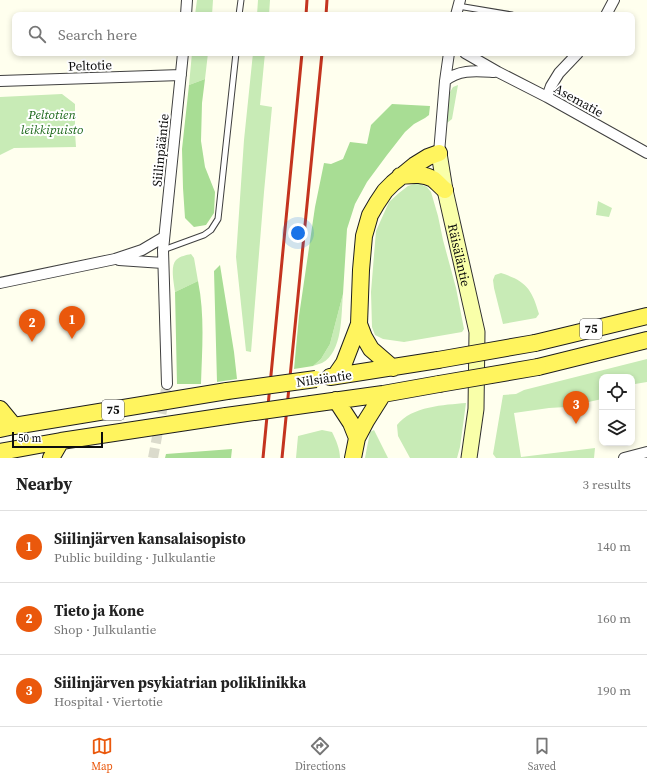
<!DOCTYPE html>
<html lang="en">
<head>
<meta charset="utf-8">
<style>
	body { margin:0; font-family:"Source Serif 4",serif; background:#f6f6f6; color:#222 }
	.controls { position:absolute; right:12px; bottom:12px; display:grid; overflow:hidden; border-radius:8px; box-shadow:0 2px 6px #0003 }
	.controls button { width:36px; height:36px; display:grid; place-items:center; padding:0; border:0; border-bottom:1px solid #e0e0e0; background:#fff; color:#222; font:20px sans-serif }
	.scale { position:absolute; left:12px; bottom:10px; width:91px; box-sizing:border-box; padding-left:4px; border:2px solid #0d0d0d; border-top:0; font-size:11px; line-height:14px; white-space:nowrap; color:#0d0d0d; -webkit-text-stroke:3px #fff; paint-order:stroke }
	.you { position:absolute; left:298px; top:233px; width:14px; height:14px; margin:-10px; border:3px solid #fff; border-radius:50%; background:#1a73e8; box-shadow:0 0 0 6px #1a73e833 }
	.badge { display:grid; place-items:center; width:26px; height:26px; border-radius:50%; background:#ea580c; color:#fff; font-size:13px; font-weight:700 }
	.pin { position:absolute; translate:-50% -33px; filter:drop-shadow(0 1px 2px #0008) }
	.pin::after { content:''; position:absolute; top:21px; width:14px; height:12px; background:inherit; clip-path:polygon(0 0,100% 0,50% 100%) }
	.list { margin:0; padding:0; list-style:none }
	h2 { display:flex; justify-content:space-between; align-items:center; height:52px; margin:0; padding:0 16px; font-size:17px }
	h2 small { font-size:13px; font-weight:400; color:#767676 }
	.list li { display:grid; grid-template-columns:26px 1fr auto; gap:12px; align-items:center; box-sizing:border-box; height:72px; padding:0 16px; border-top:1px solid #e0e0e0 }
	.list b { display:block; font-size:15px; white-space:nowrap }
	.list p { margin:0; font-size:13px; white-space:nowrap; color:#767676 }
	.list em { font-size:13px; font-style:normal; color:#767676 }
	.icon { flex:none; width:22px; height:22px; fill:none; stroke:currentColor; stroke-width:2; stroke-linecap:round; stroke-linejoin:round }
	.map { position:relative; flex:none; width:647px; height:458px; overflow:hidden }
	.search { position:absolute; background:#fff; box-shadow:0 2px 6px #0003; left:12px; right:12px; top:12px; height:44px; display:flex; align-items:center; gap:10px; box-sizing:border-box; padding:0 14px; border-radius:8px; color:#767676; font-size:15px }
	.sheet { height:268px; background:#fff }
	nav { display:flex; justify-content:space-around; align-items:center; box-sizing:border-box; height:56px; border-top:1px solid #e0e0e0; background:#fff; font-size:11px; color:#767676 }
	nav a { display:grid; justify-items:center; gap:2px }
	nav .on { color:#ea580c }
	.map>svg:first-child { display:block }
	.green { fill:#c8ebb6 }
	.forest { fill:#a8dd94 }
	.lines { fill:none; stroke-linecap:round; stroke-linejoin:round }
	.street-tunnel { stroke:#dbdbcc; stroke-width:10; stroke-dasharray:10 5; stroke-linecap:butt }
	.lane-casing { stroke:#404040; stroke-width:7 }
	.street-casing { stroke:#404040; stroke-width:12 }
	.secondary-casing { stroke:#2f2f2f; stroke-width:17 }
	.primary-casing { stroke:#1e1e1e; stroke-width:18 }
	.lane { stroke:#fff; stroke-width:5 }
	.street { stroke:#fff; stroke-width:10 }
	.secondary { stroke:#f9ffa9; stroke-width:15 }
	.primary { stroke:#fff45e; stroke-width:16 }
	.rail { stroke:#c4341f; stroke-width:3 }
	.primary-bridge-casing { stroke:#1e1e1e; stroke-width:18; stroke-linecap:butt }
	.primary-bridge { stroke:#fff45e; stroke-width:16 }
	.labels { text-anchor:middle; stroke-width:4; stroke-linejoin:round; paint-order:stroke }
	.shield { fill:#fff; stroke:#565656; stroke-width:1 }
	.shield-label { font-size:12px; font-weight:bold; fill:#0d0d0d }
	.street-label { font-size:13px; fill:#0d0d0d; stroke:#fff }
	.park-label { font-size:13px; font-style:italic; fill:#1d681b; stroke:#fff }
</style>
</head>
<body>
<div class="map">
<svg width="647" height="458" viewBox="0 0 647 458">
	<rect width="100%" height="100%" fill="#ffe"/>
	<path class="green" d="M197,0H213L212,15H195Z
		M258,0H270L269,15H257Z
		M192,53H208L205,79L189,85Z
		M253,53H265L260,105L272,107L264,192L251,352L246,351L236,257L244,140Z
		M458,85L452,119L447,123L448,99L449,94L453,87Z
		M62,94L75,104V133L76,147L14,148L0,155V97Z
		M418,183L427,187L431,192L438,216L443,240L456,288L464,329L462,332L404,342L383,339L375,335L372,327L371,292L376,231L389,202L399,193L408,186L414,184Z
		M598,201L612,208L609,217L596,215Z
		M191,254L194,258L198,281L175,292C174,284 170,266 176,260C180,256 187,255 191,254Z
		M501,273C526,281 532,289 539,314L536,318L503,324L494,288L493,280L495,275Z
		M343,294C341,315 343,352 322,363C319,364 316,365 313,366L321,359L330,344Z
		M647,359V382L635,384L632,386V377H602V399L566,407L549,408L514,413L521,457L595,448L594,458H496L493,454L503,395L516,394L524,390Z
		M466,403L460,447L457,458H410L398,436L397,425C412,406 444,405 466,403Z
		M322,430L332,432C336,440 340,449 340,458H296L298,436Z
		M374,430L388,458H365L370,432Z"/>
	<path class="forest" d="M205,79L202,103L201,141L205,167L215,192L214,213L206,225L194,227L185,218L183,188L182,149L189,85Z
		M392,104L430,106L429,115L425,118L414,124L405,132L387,155L367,182L355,204L347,229L343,294L330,344L321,359L313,366L294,369L299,316L315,207L324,163L331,164L343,159L350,142L367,144L371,125Z
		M220,265L234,352L237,379L217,382L214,271Z
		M198,281C205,315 202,350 201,384H177L175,292Z
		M232,449L231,458H165L166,454Z"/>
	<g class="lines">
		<path class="street-tunnel" d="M153,458L167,384"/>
		<g class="lane-casing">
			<path id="lane" d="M458,6L512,15
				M239,15L241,0
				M163,250L204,235L211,230L218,219L236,53"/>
		</g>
		<g class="street-casing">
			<path id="street" d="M186,15L187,0
				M456,15L460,0
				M606,15L614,0
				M465,53L498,72L547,97L647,153
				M0,81L181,75
				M445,81C459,69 476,71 494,72
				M547,97L551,86L559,73L578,53
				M439,153L445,81L449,53
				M119,260L163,263
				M0,283L115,259L142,250L164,237
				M167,384L163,250L183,53
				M624,458L647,452"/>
		</g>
		<g class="secondary-casing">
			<g id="secondary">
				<path id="s1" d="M439,153L445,190L477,332L476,409L469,458"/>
			</g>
		</g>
		<g class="primary-casing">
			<path id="primary" d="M400,176C411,175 423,173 433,179C437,182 441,187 445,190
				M359,324L364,337L371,349L393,368
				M535,343L647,316
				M538,367L647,340
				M335,376L344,363L359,324L361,270L364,236L370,215L377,203L385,191L393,183L415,165L428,157L439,153
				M330,377L438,360
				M336,400L351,423L357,438
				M311,404L383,394L439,384
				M0,409L14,426
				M0,429L14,426L227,391
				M0,452L61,441L226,416
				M51,458L61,441
				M353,458L357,438L366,421L383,394"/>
		</g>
		<use href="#lane" class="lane"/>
		<use href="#street" class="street"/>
		<use href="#secondary" class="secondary"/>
		<use href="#primary" class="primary"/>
		<path class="rail" d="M306,15L307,0
			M326,15L327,0
			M263,458L302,53
			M282,458L322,53"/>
		<g class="primary-bridge-casing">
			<path id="primary-bridge" d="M438,360L535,343
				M439,384L538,367
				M227,391L316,379
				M226,416L311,404"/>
		</g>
		<use href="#primary-bridge" class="primary-bridge"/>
	</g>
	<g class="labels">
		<g class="shield">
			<rect x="580" y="319" width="22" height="20" rx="3"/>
			<rect x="102" y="400" width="22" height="20" rx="3"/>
		</g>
		<g class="shield-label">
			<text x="591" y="333">75</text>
			<text x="113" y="414">75</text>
		</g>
		<g class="street-label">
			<text transform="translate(90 65) rotate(-2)" y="5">Peltotie</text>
			<text transform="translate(579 100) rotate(29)" y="5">Asematie</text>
			<text transform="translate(160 150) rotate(-84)" y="5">Siilinpääntie</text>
			<text dy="5" stroke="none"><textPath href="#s1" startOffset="104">Räisäläntie</textPath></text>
			<text transform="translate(324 378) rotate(-8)" y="5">Nilsiäntie</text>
		</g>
		<g class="park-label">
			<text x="52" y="119">Peltotien<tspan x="52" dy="15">leikkipuisto</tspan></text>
		</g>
	</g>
</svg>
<div class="controls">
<button><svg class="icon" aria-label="locate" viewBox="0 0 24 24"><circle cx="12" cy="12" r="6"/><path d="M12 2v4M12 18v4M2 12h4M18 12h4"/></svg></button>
<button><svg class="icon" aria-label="layers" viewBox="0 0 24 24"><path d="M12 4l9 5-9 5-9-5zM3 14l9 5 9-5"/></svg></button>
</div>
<div class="scale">50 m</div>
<div class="you"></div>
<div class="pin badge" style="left:72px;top:339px">1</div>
<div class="pin badge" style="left:32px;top:342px">2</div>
<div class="pin badge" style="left:576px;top:424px">3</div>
<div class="search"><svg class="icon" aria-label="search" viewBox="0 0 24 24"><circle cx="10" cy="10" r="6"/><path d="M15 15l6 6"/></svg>Search here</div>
</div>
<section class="sheet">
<h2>Nearby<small>3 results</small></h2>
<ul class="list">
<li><span class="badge">1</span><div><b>Siilinjärven kansalaisopisto</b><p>Public building · Julkulantie</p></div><em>140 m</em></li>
<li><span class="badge">2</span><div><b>Tieto ja Kone</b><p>Shop · Julkulantie</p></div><em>160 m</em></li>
<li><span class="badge">3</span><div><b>Siilinjärven psykiatrian poliklinikka</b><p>Hospital · Viertotie</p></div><em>190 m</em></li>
</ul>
</section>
<nav>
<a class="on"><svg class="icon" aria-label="map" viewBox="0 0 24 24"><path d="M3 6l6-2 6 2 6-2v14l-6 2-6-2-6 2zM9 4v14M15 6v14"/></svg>Map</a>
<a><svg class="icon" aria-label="directions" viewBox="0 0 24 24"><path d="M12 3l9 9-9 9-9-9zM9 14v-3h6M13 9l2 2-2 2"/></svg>Directions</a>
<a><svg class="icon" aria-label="saved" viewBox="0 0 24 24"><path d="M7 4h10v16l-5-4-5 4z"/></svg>Saved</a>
</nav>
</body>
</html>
